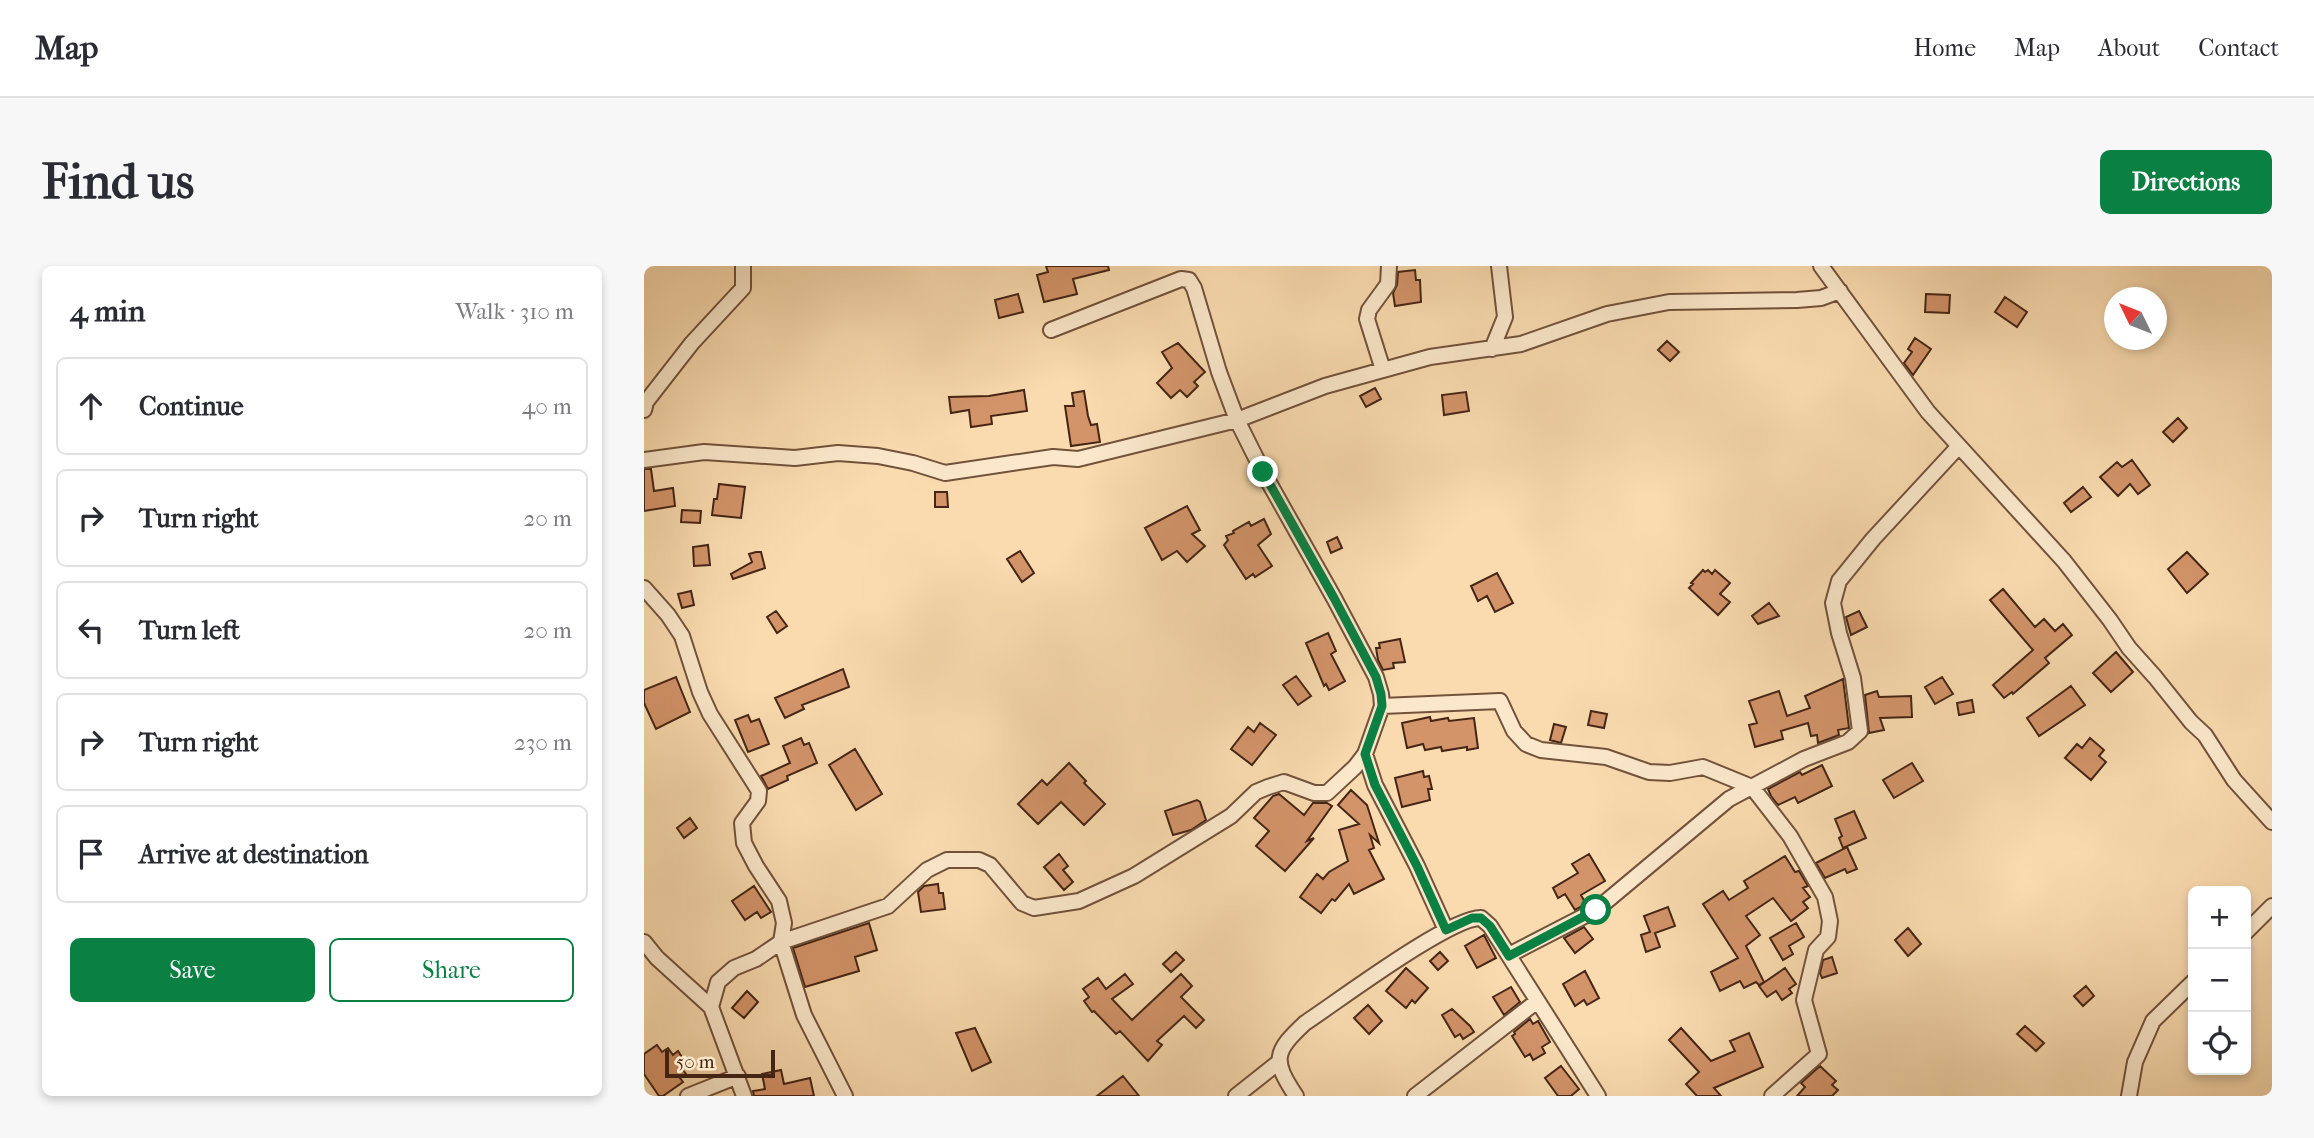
<!DOCTYPE html>
<html lang="en">
<head>
<meta charset="utf-8">
<style>
	body { margin:0; font-family:"IM FELL French Canon",serif; background:#f7f7f7; color:#2b2b33 }
	.controls { position:absolute; right:21px; bottom:21px; display:grid; overflow:hidden; border-radius:10px; box-shadow:0 4px 10px #0003 }
	.controls button { width:63px; height:63px; display:grid; place-items:center; padding:0; border:0; border-bottom:2px solid #e1e1e2; background:#fff; color:#2b2b33; font:35px sans-serif }
	.compass { position:absolute; left:1460px; top:21px; width:63px; height:63px; border-radius:50%; background:#fff; box-shadow:0 4px 10px #0003; rotate:313deg }
	.scale { position:absolute; left:21px; bottom:18px; width:110px; box-sizing:border-box; padding-left:7px; border:4px solid #452514; border-top:0; font-size:19px; line-height:24px; white-space:nowrap; color:#452514; -webkit-text-stroke:5px #fbe8cb; paint-order:stroke }
	.stop { position:absolute; width:21px; height:21px; margin:-16px; border:5px solid #0b8043; border-radius:50%; background:#fff }
	.stop.end { background:#0b8043; border-color:#fff; box-shadow:0 2px 7px #0008 }
	.list { margin:0; padding:0; list-style:none }
	h2 { display:flex; justify-content:space-between; align-items:center; height:91px; margin:0; padding:0 28px; font-size:30px }
	h2 small { font-size:23px; font-weight:400; color:#7c7c81 }
	.list li { display:grid; grid-template-columns:46px 1fr auto; gap:21px; align-items:center; box-sizing:border-box; height:98px; margin:0 14px 14px; padding:0 14px; border:2px solid #e1e1e2; border-radius:10px }
	.list b { display:block; font-size:26px; white-space:nowrap }
	.list em { font-size:23px; font-style:normal; color:#7c7c81 }
	.actions { display:flex; gap:14px; padding:21px 28px }
	.actions a { flex:1; padding:16px 0; border:2px solid #0b8043; border-radius:10px; text-align:center; font-size:24px; color:#0b8043 }
	.actions .main { background:#0b8043; color:#fff }
	.icon { flex:none; width:38px; height:38px; fill:none; stroke:currentColor; stroke-width:2; stroke-linecap:round; stroke-linejoin:round }
	.map { position:relative; flex:none; width:1628px; height:830px; overflow:hidden; border-radius:10px }
	header { display:flex; align-items:center; gap:42px; box-sizing:border-box; height:98px; padding:0 35px; background:#fff; border-bottom:2px solid #e1e1e2 }
	header strong { font-size:33px }
	nav { display:flex; gap:38px; margin-inline-start:auto; font-size:24px }
	.intro { display:flex; align-items:center; justify-content:space-between; box-sizing:border-box; height:168px; padding:0 42px }
	h1 { margin:0; font-size:49px }
	.button { padding:18px 32px; border-radius:10px; background:#0b8043; color:#fff; font-size:24px; font-weight:700 }
	main { display:flex; gap:42px; padding:0 42px }
	aside { flex:1; background:#fff; border-radius:10px; box-shadow:0 4px 10px #0003 }
	.map>svg:first-child { display:block }
	.building { fill:#d3946a; stroke:#452514; stroke-width:2 }
	.lines { fill:none; stroke-linecap:round; stroke-linejoin:round }
	.minor-casing { stroke:#72523b; stroke-width:18 }
	.minor { stroke:#fbe8cb; stroke-width:14 }
	.route { stroke:#0b8043; stroke-width:9 }
</style>
</head>
<body>
<header>
<strong>Map</strong>
<nav><a>Home</a><a>Map</a><a>About</a><a>Contact</a></nav>
</header>
<div class="intro"><h1>Find us</h1><a class="button">Directions</a></div>
<main>
<aside>
<h2>4 min<small>Walk · 310 m</small></h2>
<ul class="list">
<li><svg class="icon" aria-label="ahead" viewBox="0 0 24 24"><path d="M12 20V5M6 11l6-6 6 6"/></svg><div><b>Continue</b></div><em>40 m</em></li>
<li><svg class="icon" aria-label="right" viewBox="0 0 24 24"><path d="M7 20v-9h11M14 6l5 5-5 5"/></svg><div><b>Turn right</b></div><em>20 m</em></li>
<li><svg class="icon" aria-label="left" viewBox="0 0 24 24"><path d="M17 20v-9H6M10 6l-5 5 5 5"/></svg><div><b>Turn left</b></div><em>20 m</em></li>
<li><svg class="icon" aria-label="right" viewBox="0 0 24 24"><path d="M7 20v-9h11M14 6l5 5-5 5"/></svg><div><b>Turn right</b></div><em>230 m</em></li>
<li><svg class="icon" aria-label="arrive" viewBox="0 0 24 24"><path d="M6 21V4h12l-3 4 3 4H6"/></svg><div><b>Arrive at destination</b></div></li>
</ul>
<div class="actions"><a class="main">Save</a><a>Share</a></div>
</aside>
<div class="map">
<svg width="1628" height="830" viewBox="0 0 1628 830">
	<rect width="100%" height="100%" fill="#f9dbaf"/>
	<filter id="stains"><feTurbulence type="fractalNoise" baseFrequency=".00286" numOctaves="4"/><feColorMatrix values="0 0 0 0 .2 0 0 0 0 .09 0 0 0 0 .02 0 0 0 .5 -.17"/></filter>
	<radialGradient id="worn" r=".72"><stop offset=".6" stop-color="#630" stop-opacity="0"/><stop offset="1" stop-color="#630" stop-opacity=".3"/></radialGradient>
	<path class="building" d="M402,0H464L465,4L429,13L433,28L400,36L393,9L404,6Z
		M771,4L772,14H776L777,36L751,40L749,27L753,19L754,6Z
		M374,28L379,46L355,52L351,34Z
		M1282,28L1306,29L1305,47L1281,46Z
		M1361,31L1383,46L1373,61L1351,46Z
		M1271,72L1287,83L1269,109L1260,97L1268,86L1264,83Z
		M1023,75L1035,86L1026,95L1014,84Z
		M534,77L561,106L550,116L554,120L543,131L536,124L527,132L513,117L528,102L518,86Z
		M731,122L737,133L722,141L716,130Z
		M380,124L383,145L347,150L348,158L327,161L325,144L307,147L305,131L345,130Z
		M440,125L444,150L447,159L453,158L456,176L427,180L421,140H430L428,127Z
		M822,126L825,145L800,149L798,129Z
		M1534,152L1543,162L1529,176L1519,166Z
		M1488,194L1506,219L1494,228L1486,218L1474,230L1456,211L1473,196L1478,201Z
		M0,203H7L10,225L29,222L31,240L0,245Z
		M75,218L101,221L97,252L68,249L70,233H73Z
		M1439,221L1447,231L1427,246L1420,237Z
		M291,226H303L304,241H291Z
		M543,240L556,264L548,268L561,280L543,296L533,285L518,294L501,262Z
		M38,244L57,245L56,257L37,256Z
		M620,253L627,268L614,279L628,300L611,311L609,308L602,313L580,279L584,274L582,270L590,267L589,265L605,256L607,260Z
		M693,271L698,282L687,287L683,276Z
		M64,279L66,299L50,300L49,281Z
		M376,285L390,307L378,316L363,293Z
		M112,286H117L121,302L89,313L87,308L108,296L105,288Z
		M1543,286L1564,308L1543,327L1524,303Z
		M1059,304L1061,306L1064,304L1068,308L1071,304L1086,317L1076,328L1086,336L1074,349L1045,322L1049,318L1047,317Z
		M853,307L869,337L851,346L843,330L834,335L827,320Z
		M1359,323L1391,361L1400,353L1411,365L1419,358L1428,369L1401,392L1405,397L1369,428L1368,426L1360,432L1349,419L1389,384L1346,334Z
		M47,325L50,339L38,342L34,328Z
		M1125,337L1135,350L1114,358L1108,350Z
		M132,345L143,360L133,367L123,351Z
		M1215,345L1223,361L1207,369L1202,351Z
		M684,367L692,385L687,388L701,415L685,424L682,418L680,420L662,377Z
		M756,373L761,396L749,397L750,402L739,404L734,394L732,382H736L735,377Z
		M1472,386L1489,406L1467,426L1449,407Z
		M199,403L205,421L158,439L160,443L141,452L131,432Z
		M652,410L667,430L654,439L639,419Z
		M32,411L46,446L12,463L0,437V424Z
		M1298,411L1309,428L1291,438L1281,421Z
		M1199,413L1205,462L1194,464L1195,469L1174,477L1173,469L1167,470L1164,457L1137,465L1139,473L1111,481L1105,459L1113,457L1105,435L1135,425L1143,450L1166,442L1161,430Z
		M1427,420L1441,439L1395,470L1383,452Z
		M1233,425L1235,431L1267,430L1268,451L1236,452L1240,464L1225,467L1221,429Z
		M1328,434L1330,446L1315,449L1313,437Z
		M947,445L963,448L960,462L944,459Z
		M104,449L107,456L115,453L125,478L104,486L91,454Z
		M786,451L787,455L804,452L805,455L830,452L834,482L823,484V481L798,485L797,481L781,484L779,478L763,482L758,457Z
		M616,457L632,469L608,499L587,483L604,461L610,466Z
		M910,458L922,461L917,477L906,474Z
		M157,472L160,479L165,477L173,497L143,510L144,514L124,523L117,510L146,497L139,480Z
		M1446,472L1460,484L1455,490L1462,496L1447,514L1421,492L1433,478L1438,482Z
		M211,483L238,528L212,544L185,499Z
		M425,497L442,515L440,517L461,538L440,559L417,536L394,558L374,538L398,514L403,519Z
		M1268,497L1279,515L1250,532L1239,514Z
		M1178,499L1188,520L1154,537L1151,531L1134,539L1127,530L1124,523L1156,506L1158,509Z
		M779,505L780,511L785,510L788,523H784L786,534L758,541L751,512Z
		M707,524L723,539L735,577L726,569L730,582L725,584L740,613L710,628L705,618L691,635L688,633L677,647L656,631L673,608L679,613L685,606L704,595L695,564L715,558L694,539Z
		M635,528L660,549L669,537H683L688,540L663,575L670,572L641,605L612,580L625,565L610,552L629,530Z
		M553,534L556,536L562,554L547,564L529,569L521,545Z
		M1210,545L1222,572L1199,582L1195,572L1198,570L1191,553Z
		M46,552L53,562L40,572L33,562Z
		M1203,581L1213,603L1203,607L1201,603L1181,612L1172,597Z
		M415,588L424,600L419,604L429,616L420,624L400,601Z
		M945,588L961,615L937,629L942,638L931,644L921,628L914,632L909,622L934,607L928,598Z
		M1141,590L1151,606L1155,605L1164,620L1159,622L1166,631L1159,636L1164,642L1147,655L1129,632L1102,650L1116,669L1102,680L1120,716L1115,719L1112,716L1100,722L1096,715L1076,725L1067,706L1094,692L1059,638L1079,625L1085,634L1104,622L1100,615Z
		M294,618L295,627H299L301,643L277,646L274,626L280,620Z
		M110,620L127,646L117,652L113,646L101,654L88,635Z
		M1024,641L1031,660L1011,667L1016,681L1002,686L997,669L1006,666L1000,650Z
		M225,657L233,684L211,691L215,705L161,721L149,682Z
		M1152,657L1160,671L1145,680L1149,688L1139,694L1126,672Z
		M940,661L949,673L931,687L920,672Z
		M1264,662L1277,678L1264,690L1251,674Z
		M840,669L852,692L833,702L821,680Z
		M532,686L540,694L527,706L519,698Z
		M796,686L804,695L794,704L786,695Z
		M1188,691L1193,707L1178,712L1176,707L1179,694Z
		M762,702L784,722L771,737L768,734L762,742L742,725Z
		M1141,702L1152,718L1145,723L1148,727L1138,734L1132,725L1123,731L1115,720Z
		M941,705L955,732L943,739L940,734L931,740L919,718Z
		M481,708L489,718L468,733L488,754L537,708L548,720L537,731L560,754L552,762L540,750L513,775L518,779L504,795L476,765L472,768L450,745L448,746L440,735L445,731L439,723L454,712L462,723Z
		M1442,720L1450,730L1439,740L1430,730Z
		M867,721L876,736L860,749L849,731Z
		M103,725L114,736L100,752L88,742Z
		M724,739L738,755L725,768L710,752Z
		M808,743L826,760L830,766L819,773L816,768L811,771L798,749Z
		M886,753L889,758L894,755L906,776L898,781L901,787L889,794L886,788L881,791L868,770L871,768L870,766Z
		M1381,760L1400,777L1392,785L1373,768Z
		M331,762L347,796L328,805L312,767Z
		M1037,762L1067,795L1091,785L1086,775L1105,767L1119,801L1070,822L1077,830H1053L1042,818L1055,806L1025,774Z
		M13,779L18,786L24,782L29,789L34,785L43,799L38,803L42,808L36,812L39,816L19,830H15L0,808V788Z
		M917,800L935,823L927,830H914L901,812Z
		M1176,800L1192,815L1188,819L1194,824L1188,830H1153L1161,821L1157,817Z
		M137,804L140,818L166,812L170,830H110L109,825L121,823L118,808Z
		M479,810L495,830H453Z"/>
	<g class="lines">
		<g class="minor-casing">
			<path id="minor" d="M1177,0L1284,146L1420,295L1466,354L1485,382L1511,411L1547,456L1561,469L1590,514L1628,556
				M848,83L861,51L855,0
				M739,104L723,53L725,44L744,18L745,0
				M0,144L2,136L48,77L99,22V0
				M0,194L60,186L151,192L194,187L234,190L269,197L301,207L409,191L434,193L593,154L681,120L786,91L877,78L963,48L1025,36L1153,34L1177,32L1196,25
				M0,322L24,349L38,370L56,426L66,448L115,525L114,535L98,557L100,577L112,600L135,635L140,657L137,676L160,749L201,830
				M738,440L856,435L870,465L882,478L897,484L962,491L1005,506L1026,507L1059,501L1108,521L1146,570L1181,631L1186,655L1184,671L1172,684L1160,734L1175,788L1128,830
				M721,488L731,519L773,600L802,664
				M1602,666L1628,640
				M0,676L13,692L67,741
				M865,689L952,644L1085,533L1160,493L1204,476L1216,465L1209,412L1195,367L1189,337L1195,315L1229,273L1315,180
				M44,830L94,810
				M100,830L67,741L74,716L90,702L112,693L137,676L244,640L283,604L303,594H335L346,599L378,637L390,642L435,635L490,610L587,550L612,526L624,521L640,516L670,527H683L711,501L721,488L738,440L737,428L732,411L690,332L619,206L593,154L575,106L550,22L545,14L537,13L407,64
				M592,830L635,796
				M652,830C628,794 630,786 661,757C693,736 806,651 837,652L846,660L954,830
				M771,830L892,736
				M1485,830L1491,796L1509,755L1549,716"/>
		</g>
		<use href="#minor" class="minor"/>
	</g>
	<g class="lines">
		<path class="route" d="M619,206L690,332L732,411L737,428L738,440L721,488L731,519L773,600L802,664L828,652H837L846,660L865,690L952,644"/>
	</g>
	<rect width="100%" height="100%" filter="url(#stains)"/>
	<rect width="100%" height="100%" fill="url(#worn)"/>
</svg>
<div class="controls">
<button>+</button>
<button>−</button>
<button><svg class="icon" aria-label="locate" viewBox="0 0 24 24"><circle cx="12" cy="12" r="6"/><path d="M12 2v4M12 18v4M2 12h4M18 12h4"/></svg></button>
</div>
<svg class="compass" viewBox="-18 -18 36 36"><path d="M0-13l5 13h-10z" fill="#e53935"/><path d="M0 13l5-13h-10z" fill="#7c7c81"/></svg>
<div class="scale">50 m</div>
<div class="stop" style="left:952px;top:644px"></div>
<div class="stop end" style="left:619px;top:206px"></div>
</div>
</main>
</body>
</html>
